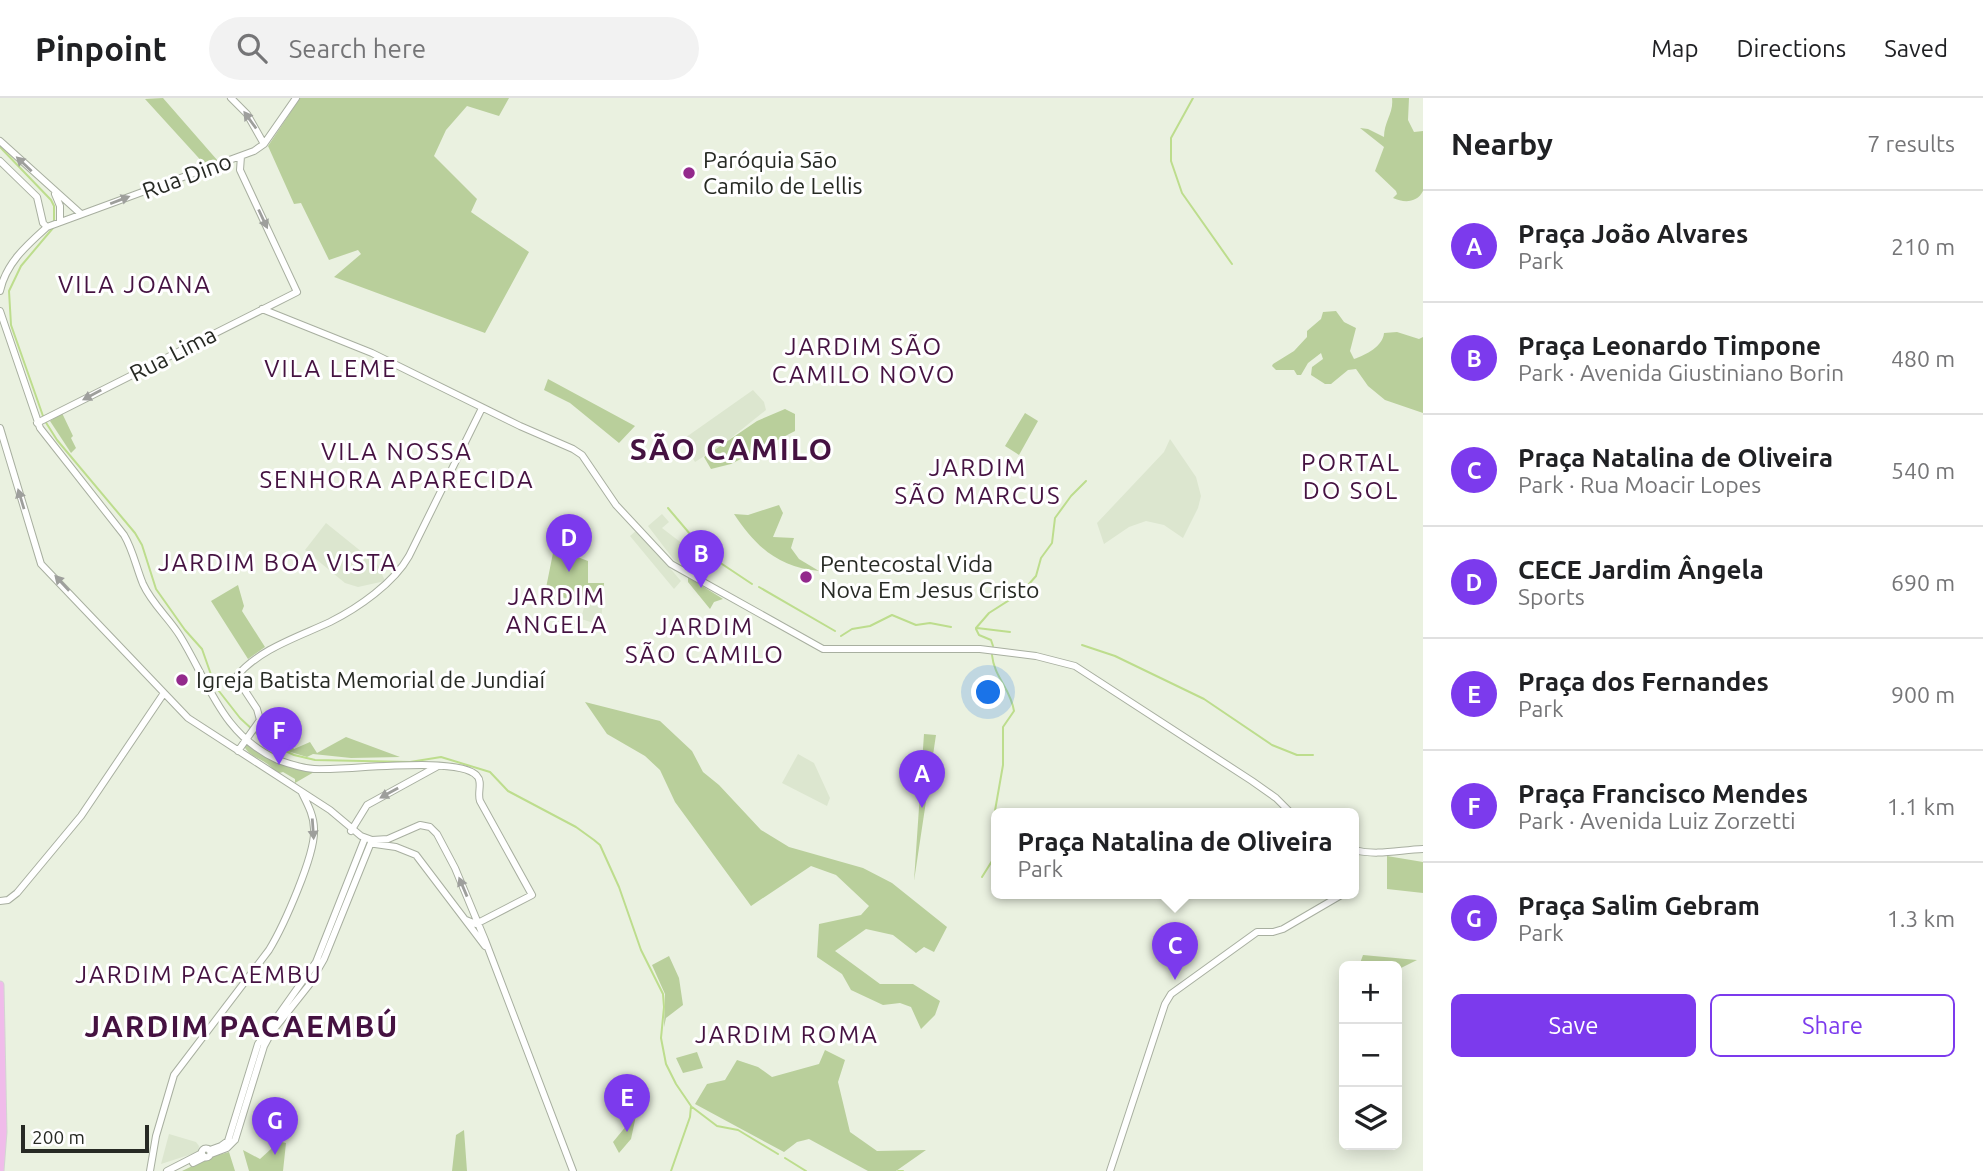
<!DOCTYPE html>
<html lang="en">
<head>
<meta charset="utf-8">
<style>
	body { margin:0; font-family:Ubuntu,sans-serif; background:#f2f2f2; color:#202124 }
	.controls { position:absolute; right:21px; bottom:21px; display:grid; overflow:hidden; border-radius:10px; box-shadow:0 4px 18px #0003 }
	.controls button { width:63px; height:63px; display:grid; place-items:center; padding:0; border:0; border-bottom:2px solid #e0e0e0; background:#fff; color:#202124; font:35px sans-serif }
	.scale { position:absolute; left:21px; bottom:18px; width:128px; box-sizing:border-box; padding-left:7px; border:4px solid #272a24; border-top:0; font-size:19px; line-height:24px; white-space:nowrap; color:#272a24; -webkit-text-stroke:5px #fff; paint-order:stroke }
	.you { position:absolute; left:989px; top:595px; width:24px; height:24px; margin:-18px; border:5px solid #fff; border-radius:50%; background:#1a73e8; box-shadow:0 0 0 10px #1a73e833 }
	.badge { display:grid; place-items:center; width:46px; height:46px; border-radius:50%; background:#7c3aed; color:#fff; font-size:23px; font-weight:700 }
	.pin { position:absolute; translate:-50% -58px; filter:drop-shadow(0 2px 4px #0008) }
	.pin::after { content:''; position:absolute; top:37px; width:24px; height:21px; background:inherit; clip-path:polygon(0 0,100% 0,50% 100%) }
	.popup { position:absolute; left:991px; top:710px; width:368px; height:91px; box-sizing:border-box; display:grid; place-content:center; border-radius:10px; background:#fff; filter:drop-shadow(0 2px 5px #0005); font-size:23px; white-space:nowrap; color:#757577 }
	.popup b { font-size:26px; color:#202124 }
	.popup::after { content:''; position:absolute; left:50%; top:100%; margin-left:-14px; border:14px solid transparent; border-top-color:#fff }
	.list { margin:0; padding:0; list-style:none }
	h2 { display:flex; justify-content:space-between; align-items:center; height:91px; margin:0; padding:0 28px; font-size:30px }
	h2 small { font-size:23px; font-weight:400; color:#757577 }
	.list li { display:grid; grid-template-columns:46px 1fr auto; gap:21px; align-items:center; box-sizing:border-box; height:112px; padding:0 28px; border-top:2px solid #e0e0e0 }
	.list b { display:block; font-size:26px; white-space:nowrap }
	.list p { margin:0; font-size:23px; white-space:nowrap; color:#757577 }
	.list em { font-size:23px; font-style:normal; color:#757577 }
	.actions { display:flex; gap:14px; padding:21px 28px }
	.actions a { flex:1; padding:16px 0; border:2px solid #7c3aed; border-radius:10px; text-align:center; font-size:24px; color:#7c3aed }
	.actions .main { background:#7c3aed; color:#fff }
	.icon { flex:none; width:38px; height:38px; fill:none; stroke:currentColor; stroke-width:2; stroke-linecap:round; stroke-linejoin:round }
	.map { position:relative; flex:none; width:1423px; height:1073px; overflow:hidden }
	header { display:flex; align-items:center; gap:42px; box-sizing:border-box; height:98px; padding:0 35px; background:#fff; border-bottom:2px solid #e0e0e0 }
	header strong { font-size:33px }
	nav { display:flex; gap:38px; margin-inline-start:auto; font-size:24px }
	.search { width:490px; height:63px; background:#f2f2f2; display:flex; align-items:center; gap:18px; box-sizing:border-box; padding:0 24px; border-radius:38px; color:#757577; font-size:26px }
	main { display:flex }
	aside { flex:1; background:#fff }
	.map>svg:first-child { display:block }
	.built { fill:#dce6cf }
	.green { fill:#b9cf9b }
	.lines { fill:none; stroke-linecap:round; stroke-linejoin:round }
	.stream { stroke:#bddd8d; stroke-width:2 }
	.secondary-casing { stroke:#a8afa0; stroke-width:8 }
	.primary-casing { stroke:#d4d4d3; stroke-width:9 }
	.secondary { stroke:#fff; stroke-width:6 }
	.primary { stroke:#f0bbea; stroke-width:7 }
	.oneway { fill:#9e9f9c }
	.poi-dot { fill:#93298c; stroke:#fff; stroke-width:2.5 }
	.labels { text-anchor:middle; stroke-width:6; stroke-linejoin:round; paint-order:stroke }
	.poi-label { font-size:23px; fill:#272a24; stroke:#fff; text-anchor:start }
	.street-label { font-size:23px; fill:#272a24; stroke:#fff }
	.neighbourhood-label { font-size:24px; letter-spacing:2px; fill:#451241; stroke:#fff }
	.district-label { font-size:30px; font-weight:bold; letter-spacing:2px; fill:#451241; stroke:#fff }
</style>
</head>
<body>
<header>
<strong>Pinpoint</strong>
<div class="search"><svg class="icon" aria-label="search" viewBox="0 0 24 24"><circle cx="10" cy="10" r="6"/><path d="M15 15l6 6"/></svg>Search here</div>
<nav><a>Map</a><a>Directions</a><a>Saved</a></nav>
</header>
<main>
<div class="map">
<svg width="1423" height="1073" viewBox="0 0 1423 1073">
	<rect width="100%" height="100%" fill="#eaf1e0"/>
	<path class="built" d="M753,292L764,304L766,312L726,344L695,364L682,342Z
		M1170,341L1196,379L1201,398L1198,410L1183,440L1164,427L1146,423L1129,429L1104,446L1097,425L1164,354Z
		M662,416L669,424L662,430L679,443L707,470L702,478L674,462L648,428Z
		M326,425L378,467L385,483L358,489L345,485L305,452Z
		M637,432L681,483L674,491L630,438Z
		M587,498L603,502L601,523L597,526L581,521Z
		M798,656L814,665L830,700L827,708L782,685Z
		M169,1036L196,1044L199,1048L198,1054L161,1066Z"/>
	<path class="green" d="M163,0L218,63L206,68L145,1Z
		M300,0H509L499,18L467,8L446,32L434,58L477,101L471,114L529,154L485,235L334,179L361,156L358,152L329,162L301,105L294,106L268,48Z
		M1392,0H1409L1408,22L1414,34L1423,33V93C1417,105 1404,105 1393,100L1397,96L1396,93L1375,73L1384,49L1360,30L1368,31L1384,39C1384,23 1394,15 1392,0Z
		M1336,213L1344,224L1356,230L1350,253L1354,261C1366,257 1383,248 1384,235L1397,234L1419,241L1423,239V315L1385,302L1368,288L1356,271L1348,272L1331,286H1325L1311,277L1312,269L1323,261L1321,255L1308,265L1301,277H1297L1294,272H1276L1272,268L1273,266L1294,253L1307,239V233L1321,221L1323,214Z
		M548,281L635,328L619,345L570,305L544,292Z
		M785,311L795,316V333L731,366L711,371L704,359L757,323Z
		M62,315L73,338L71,340L76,350L71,355L50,323Z
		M1025,315L1038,323L1019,357L1005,348Z
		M779,407L783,415L773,439L794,440L791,450L799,461L819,473C778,469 756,449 734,416L748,417Z
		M554,450L588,463V485H604L603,502L587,498L585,505L545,495Z
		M688,479L723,501L714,504L710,511L688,484Z
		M238,487L244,508L242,513L265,549L248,561L211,503Z
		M585,604L660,623L692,653L703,674L719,687L761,732L789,749L863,770L892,785L947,829L934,854L924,849L916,855L893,837L866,831L835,853L880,886H913L940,903L935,917L921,931L911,909L900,905L883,907L851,892L842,876L817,859L819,826L861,817L869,808L836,777L811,768L751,808L675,704L660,672L645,658L607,636Z
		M268,622L276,637L282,634L294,651L310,644L317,655L346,639L400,659L351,660L313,656L307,659L284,652L255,635Z
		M924,636L936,637L914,783Z
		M246,646L249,647L314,674L295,685V681L283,674L276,676C269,661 250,661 244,648Z
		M1387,758L1423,764V795L1387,791Z
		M1363,857L1417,862L1397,872V868H1359Z
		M669,858L679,880L683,907L666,920L664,929L665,896L652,867Z
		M825,952L845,962L838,984L850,1034L877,1053L926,1052L896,1073H868L809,1041L797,1044L784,1054L695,1006L707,986L725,982L737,962L758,969L772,979L819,966Z
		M697,954L703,970L683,975L676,960Z
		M640,999L631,1041L619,1055L613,1044L627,1027L624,1024L628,1023L632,1019L624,1007Z
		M464,1032L467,1073H452L456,1037Z
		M273,1042L286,1045L283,1073H249L243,1052L260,1061L271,1051Z
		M229,1054L235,1073H182L211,1059Z"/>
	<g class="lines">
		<path class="stream" d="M1193,0L1171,40V63L1182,95L1232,166
			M0,49L51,102L54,108V125
			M43,318L11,227L9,193L21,168L53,130
			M45,323L57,342L135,435L142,447L156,491L185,532L202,551L215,588L240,620L266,644L294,657L315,662L410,664L441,659L490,674L508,693L576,729L594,742L600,747L619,789L641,852L663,896L664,909L661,940L666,966L676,986L691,1008L690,1019L671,1073
			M668,410L707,456L752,486
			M759,489L835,533
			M976,530L989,515L1022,494L1036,478L1041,460L1052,445L1055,420L1071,398L1086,383
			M977,530L1010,534
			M976,531L979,537L991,542L993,548
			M841,538L852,531L870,528L892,517L916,527L930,525L951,529
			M1082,547L1115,558L1204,601L1272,647L1297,657H1313
			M982,779L992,763L993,724L1003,667V629L1014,613C1011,591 994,579 992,557
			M692,1009L717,1028L738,1032L778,1056
			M785,1060L806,1073
			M898,1073H903"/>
		<g class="secondary-casing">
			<path id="secondary" d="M231,0L247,16L264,46
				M0,43L81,116
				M0,63L37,99L43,125L47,129
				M55,96L60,108V124
				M0,193C6,165 27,147 47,129L254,53L264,46L296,0
				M262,211L372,255L520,328L573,351L582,357L616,407L671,466L823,551H980L1036,558L1075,568L1252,683L1276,700L1292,716
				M0,213L40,330L124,437C133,452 136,469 143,486C152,506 169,520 180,538C209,585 222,637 278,662C289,666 302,670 314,671C345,673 460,657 477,678C483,684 477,695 480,703L532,797L476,826L466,822
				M37,325L297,194L240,72L241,58
				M0,330L41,466L188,620L330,712L361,738L372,742L388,741L420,727L430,729L437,736L455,770L485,842L573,1073
				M238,653L260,622L257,611L236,579C259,551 298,539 330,524C358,510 394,485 409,458L482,310
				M351,733L367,707L438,668
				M375,746L396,749L416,757L485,848
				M1354,752C1377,758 1399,752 1423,751
				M1354,784V789
				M0,803L8,802L17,795L81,718L164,595
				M201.5 1055a4.5 4.5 0 1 1 9 0a4.5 4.5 0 1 1-9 0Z
				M210,1052L221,1048L228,1043L258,946L316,864L365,740
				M211,1056L227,1050L235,1042L264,948L271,935L309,887L324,861L372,742
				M193,1065L205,1059
				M150,1073L156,1038L174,977L269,852C283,829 316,756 314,731C314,718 308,707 302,695
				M167,1073L202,1055
				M1110,1073L1165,906L1171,896L1257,834H1273L1283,831L1343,796"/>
		</g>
		<g class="primary-casing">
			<path id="primary" d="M0,887L3,1034L0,1073"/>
		</g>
		<use href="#secondary" class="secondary"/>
		<use href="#primary" class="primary"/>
	</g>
	<defs><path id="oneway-solid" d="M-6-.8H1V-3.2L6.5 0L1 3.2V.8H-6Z" transform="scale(1.75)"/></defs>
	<g class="oneway">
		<use href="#oneway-solid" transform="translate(250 22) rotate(-126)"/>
		<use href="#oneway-solid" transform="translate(24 66) rotate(-137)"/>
		<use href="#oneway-solid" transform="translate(120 102) rotate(-21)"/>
		<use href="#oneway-solid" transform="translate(263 121) rotate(65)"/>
		<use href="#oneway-solid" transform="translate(92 297) rotate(152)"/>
		<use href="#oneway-solid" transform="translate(21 401) rotate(-107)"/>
		<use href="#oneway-solid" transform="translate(62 485) rotate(-133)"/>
		<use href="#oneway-solid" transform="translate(389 695) rotate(151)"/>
		<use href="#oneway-solid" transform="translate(313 731) rotate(86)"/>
		<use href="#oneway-solid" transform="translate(463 789) rotate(-113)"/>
	</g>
	<g class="poi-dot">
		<circle cx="689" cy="75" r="7"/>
		<circle cx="806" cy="479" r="7"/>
		<circle cx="182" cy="582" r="7"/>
	</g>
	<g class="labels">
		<g class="poi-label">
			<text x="703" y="70">Paróquia São<tspan x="703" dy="26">Camilo de Lellis</tspan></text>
			<text x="820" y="474">Pentecostal Vida<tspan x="820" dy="26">Nova Em Jesus Cristo</tspan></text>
			<text x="196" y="590">Igreja Batista Memorial de Jundiaí</text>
		</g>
		<g class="street-label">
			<text transform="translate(187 78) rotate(-20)" y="8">Rua Dino</text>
			<text transform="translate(173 256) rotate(-27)" y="8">Rua Lima</text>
		</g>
		<g class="neighbourhood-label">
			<text x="135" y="195">VILA JOANA</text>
			<text x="864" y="257">JARDIM SÃO<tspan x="864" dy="28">CAMILO NOVO</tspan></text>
			<text x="331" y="279">VILA LEME</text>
			<text x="397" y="362">VILA NOSSA<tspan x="397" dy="28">SENHORA APARECIDA</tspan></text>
			<text x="1351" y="373">PORTAL<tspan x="1351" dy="28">DO SOL</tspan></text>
			<text x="978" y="378">JARDIM<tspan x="978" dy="28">SÃO MARCUS</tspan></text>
			<text x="278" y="473">JARDIM BOA VISTA</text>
			<text x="557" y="507">JARDIM<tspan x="557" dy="28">ANGELA</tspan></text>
			<text x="705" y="537">JARDIM<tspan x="705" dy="28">SÃO CAMILO</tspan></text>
			<text x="199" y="885">JARDIM PACAEMBU</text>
			<text x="787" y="945">JARDIM ROMA</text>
		</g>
		<g class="district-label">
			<text x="732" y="362">SÃO CAMILO</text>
			<text x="242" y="939">JARDIM PACAEMBÚ</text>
		</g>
	</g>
</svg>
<div class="controls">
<button>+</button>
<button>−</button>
<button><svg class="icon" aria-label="layers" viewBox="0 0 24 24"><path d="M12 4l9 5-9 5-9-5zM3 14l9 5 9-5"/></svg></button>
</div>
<div class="scale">200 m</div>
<div class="you"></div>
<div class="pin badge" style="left:922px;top:710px">A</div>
<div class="pin badge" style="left:701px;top:490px">B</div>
<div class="pin badge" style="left:1175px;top:882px">C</div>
<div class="popup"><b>Praça Natalina de Oliveira</b>Park</div>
<div class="pin badge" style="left:569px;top:474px">D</div>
<div class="pin badge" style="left:627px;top:1034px">E</div>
<div class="pin badge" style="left:279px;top:667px">F</div>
<div class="pin badge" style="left:275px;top:1057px">G</div>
</div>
<aside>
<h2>Nearby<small>7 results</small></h2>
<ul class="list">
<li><span class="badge">A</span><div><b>Praça João Alvares</b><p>Park</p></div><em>210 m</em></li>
<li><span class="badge">B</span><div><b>Praça Leonardo Timpone</b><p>Park · Avenida Giustiniano Borin</p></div><em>480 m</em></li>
<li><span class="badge">C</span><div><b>Praça Natalina de Oliveira</b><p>Park · Rua Moacir Lopes</p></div><em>540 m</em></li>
<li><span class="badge">D</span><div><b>CECE Jardim Ângela</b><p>Sports</p></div><em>690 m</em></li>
<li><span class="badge">E</span><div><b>Praça dos Fernandes</b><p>Park</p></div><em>900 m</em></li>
<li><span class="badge">F</span><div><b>Praça Francisco Mendes</b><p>Park · Avenida Luiz Zorzetti</p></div><em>1.1 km</em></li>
<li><span class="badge">G</span><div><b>Praça Salim Gebram</b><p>Park</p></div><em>1.3 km</em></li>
</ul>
<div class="actions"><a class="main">Save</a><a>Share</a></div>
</aside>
</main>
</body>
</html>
